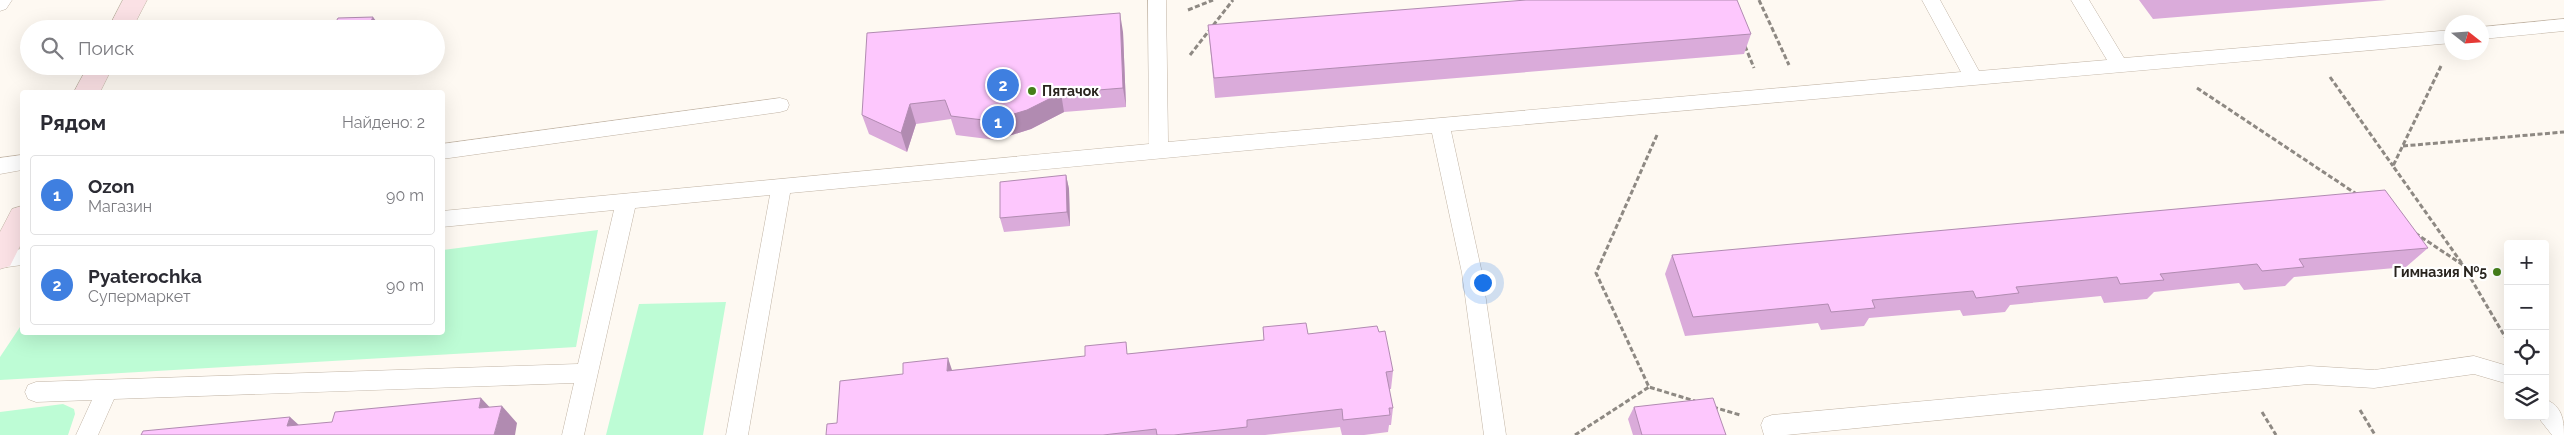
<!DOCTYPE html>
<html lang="ru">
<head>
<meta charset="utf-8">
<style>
	body { margin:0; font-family:Raleway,sans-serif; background:#f7f7f7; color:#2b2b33 }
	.controls { position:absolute; right:15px; bottom:15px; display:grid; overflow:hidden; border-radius:5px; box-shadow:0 5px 20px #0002 }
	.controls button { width:45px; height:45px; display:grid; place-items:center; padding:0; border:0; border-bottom:1px solid #e1e1e2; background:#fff; color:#2b2b33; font:25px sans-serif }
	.compass { position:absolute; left:2444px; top:15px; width:45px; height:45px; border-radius:50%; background:#fff; box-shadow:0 5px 20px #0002; rotate:107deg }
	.you { position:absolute; left:1482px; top:282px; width:18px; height:18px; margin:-12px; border:4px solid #fff; border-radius:50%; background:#1a73e8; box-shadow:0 0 0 8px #1a73e833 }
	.badge { display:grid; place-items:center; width:32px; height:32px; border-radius:50%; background:#457f1a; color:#fff; font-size:16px; font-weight:700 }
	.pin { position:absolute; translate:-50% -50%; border:2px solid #fff; box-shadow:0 1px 5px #0006 }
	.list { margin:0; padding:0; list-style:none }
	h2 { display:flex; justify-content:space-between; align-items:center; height:65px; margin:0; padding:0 20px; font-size:21px }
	h2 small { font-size:16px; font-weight:400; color:#7c7c81 }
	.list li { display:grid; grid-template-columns:32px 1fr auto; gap:15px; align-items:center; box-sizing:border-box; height:80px; margin:0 10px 10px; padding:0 10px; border:1px solid #e1e1e2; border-radius:5px }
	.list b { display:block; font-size:19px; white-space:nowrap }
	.list p { margin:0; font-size:16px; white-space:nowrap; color:#7c7c81 }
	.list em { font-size:16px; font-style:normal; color:#7c7c81 }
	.icon { flex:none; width:28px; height:28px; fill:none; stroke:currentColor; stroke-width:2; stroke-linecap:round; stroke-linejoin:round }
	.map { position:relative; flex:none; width:2564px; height:435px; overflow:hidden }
	.search { position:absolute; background:#fff; box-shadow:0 5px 20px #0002; left:20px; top:20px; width:425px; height:55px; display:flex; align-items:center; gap:12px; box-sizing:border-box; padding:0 18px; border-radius:28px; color:#7c7c81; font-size:19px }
	.panel { position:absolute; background:#fff; box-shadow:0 5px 20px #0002; left:20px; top:90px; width:425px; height:245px; border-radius:5px }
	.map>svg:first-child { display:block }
	.green { fill:#bdfcd5 }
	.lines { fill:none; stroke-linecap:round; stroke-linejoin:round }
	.lane-casing { stroke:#c1b4a5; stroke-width:1 }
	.secondary-casing { stroke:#c1b4a5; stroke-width:1 }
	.path { stroke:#8e8983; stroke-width:3; stroke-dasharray:5 2.5; stroke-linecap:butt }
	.lane { fill:#fff; fill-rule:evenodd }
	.secondary { fill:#fbe1e5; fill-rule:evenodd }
	.wall { fill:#daabda }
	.shaded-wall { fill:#b18bb1 }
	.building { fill:#fdc7fd; stroke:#b18bb1 }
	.poi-dot { fill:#457f1a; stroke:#fff; stroke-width:2 }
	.labels { text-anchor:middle; stroke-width:4.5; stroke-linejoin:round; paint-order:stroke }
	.poi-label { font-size:14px; font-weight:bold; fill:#29241e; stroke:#fff; text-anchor:start }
</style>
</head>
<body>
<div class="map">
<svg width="2564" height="435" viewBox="0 0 2564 435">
	<rect width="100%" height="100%" fill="#fef9f2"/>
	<path class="green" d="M598,230L576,347L0,380V357L22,324V332H442L443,250Z
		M726,302L703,435H606L639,304Z
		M63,404L74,409L75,414L68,435H0V412Z"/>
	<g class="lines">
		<g class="lane-casing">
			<path id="lane" d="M0,0H12L6,9L0,11Z
				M1148,0H1166L1168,142L1961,72L1922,0H1940L1979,71L2107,60L2071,0H2089L2124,58L2452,30V43L1451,131L1482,273L1506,435H1484L1462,273L1432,133L790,193L748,435H726L770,195L635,208L584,435H562L574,383L114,399L98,435H76L92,400L36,402L28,399L25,392L28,385L36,382L578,364L614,210L442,227V211L1149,144Z
				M2564,19V31L2482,39V27Z
				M780,98L787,100L789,105L787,110L780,112L442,159V144Z
				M22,155V170L0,174V158Z
				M22,249V265L0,268V252Z
				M2474,356L2508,366V384L2474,374L2374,388L2309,384L1786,435H1764L1761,425L1764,418L1772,415L2309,366L2374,370Z
				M2545,399C2562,406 2564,419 2564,435H2552L2537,416H2545Z"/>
		</g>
		<g class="secondary-casing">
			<path id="secondary" d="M123,0H147L132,29H108Z
				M88,66H113L100,92H74Z
				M22,206V242L10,266L0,269V232L12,209Z"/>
		</g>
		<path class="path" d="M1759,0L1789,65
			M1188,10L1213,0
			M1745,46L1754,68
			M1190,55L1233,0
			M2441,66L2393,166L2463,265L2508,342
			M2330,77L2393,166
			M2197,88L2358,195
			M1657,135L1596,273L1649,387L1695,401
			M2403,146L2564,132
			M2415,233L2463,265
			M1713,407L1740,415
			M2360,410L2375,435
			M2262,412L2276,435
			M1575,435L1649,387"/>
		<use href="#lane" class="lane"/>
		<use href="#secondary" class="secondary"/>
	</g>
	<path class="wall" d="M2139,0H2387L2153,19Z
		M1208,25L1751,34L1744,54L1215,98L1210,46Z
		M1123,32L1126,107L1064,112L1031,129L996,140L956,135L951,119L916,124L907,152L869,134L862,115Z
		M1066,175L1069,189L1070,226L1004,232L1000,218Z
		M2428,248L2406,267L2294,277L2285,286L2244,290L2239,283L2154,292L2147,299L2104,303L2101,296L2010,305L2005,312L1963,316L1960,310L1869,318L1864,326L1821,330L1818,323L1685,336L1665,274L1672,255Z
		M1263,327L1308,334L1379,332L1393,371L1391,389H1389L1393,408L1391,425H1389L1388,432L1364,435H1342L1340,427L1265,435H826L837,423L952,370L1128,354L1264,340Z
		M1634,407L1726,435H1633L1628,419Z"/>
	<path class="shaded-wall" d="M1120,13L1123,32L1126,107L1123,88Z
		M373,17L380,26L378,29H367Z
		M1061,93L1064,112L1031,129L996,140L991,121Z
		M910,104L916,124L907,152L901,133Z
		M1066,175L1069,189L1070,226L1067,212Z
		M948,358L954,376L947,371Z
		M481,398L497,415L479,408Z
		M502,406L517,423L515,435H494Z
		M290,417L310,435L287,426Z"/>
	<path class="building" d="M1526,0H1737L1751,34L1214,78L1208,25Z
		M1120,13L1123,88L1061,93L1027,110L991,121L951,116L945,100L910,104L901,133L862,115L867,33Z
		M373,17L367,29H332L338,18Z
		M1066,175L1067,212L1000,218V182Z
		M2385,190L2428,248L2299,259L2304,267L2262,271L2257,264L2160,274L2164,280L2120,284L2117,277L2016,287L2019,293L1976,298L1973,291L1872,300L1875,308L1831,312L1828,304L1693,317L1672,255Z
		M1306,323L1308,334L1377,326L1379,332L1385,331L1393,371L1386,372L1393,408H1389L1390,415L1343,420L1342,409L1247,420V427L1174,435H1157L1156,429L1103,435H826L827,424L837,423L840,381L903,374V363L948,358L947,371L1085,356V346L1126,342L1127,354L1264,340L1263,327Z
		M481,398L479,408L502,406L494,435H141L143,431L290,417L287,426L332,422L335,412Z
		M1713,398L1726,435H1642L1634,407Z"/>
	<g class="poi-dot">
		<circle cx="1032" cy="91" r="5"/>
		<circle cx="2497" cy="272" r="5"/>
	</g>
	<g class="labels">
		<g class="poi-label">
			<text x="1042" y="96">Пятачок</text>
			<text x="2487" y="277" text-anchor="end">Гимназия №5</text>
		</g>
	</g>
</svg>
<div class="controls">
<button>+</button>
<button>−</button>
<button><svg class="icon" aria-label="locate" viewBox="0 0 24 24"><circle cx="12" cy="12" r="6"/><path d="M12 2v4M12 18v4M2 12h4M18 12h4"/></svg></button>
<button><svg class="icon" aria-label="layers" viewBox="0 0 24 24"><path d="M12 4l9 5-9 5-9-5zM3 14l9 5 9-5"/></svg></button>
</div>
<svg class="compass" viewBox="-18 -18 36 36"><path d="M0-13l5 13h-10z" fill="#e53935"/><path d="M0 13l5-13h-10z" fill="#7c7c81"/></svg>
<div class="you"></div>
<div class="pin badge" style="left:998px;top:122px;background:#3f7fe0">1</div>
<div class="pin badge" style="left:1003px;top:85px;background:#3f7fe0">2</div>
<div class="search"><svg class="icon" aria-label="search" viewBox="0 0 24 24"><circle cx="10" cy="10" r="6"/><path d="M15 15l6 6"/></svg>Поиск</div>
<section class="panel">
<h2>Рядом<small>Найдено: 2</small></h2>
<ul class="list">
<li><span class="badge" style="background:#3f7fe0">1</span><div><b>Ozon</b><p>Магазин</p></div><em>90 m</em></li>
<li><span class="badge" style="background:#3f7fe0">2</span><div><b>Pyaterochka</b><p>Супермаркет</p></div><em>90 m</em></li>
</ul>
</section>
</div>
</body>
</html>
